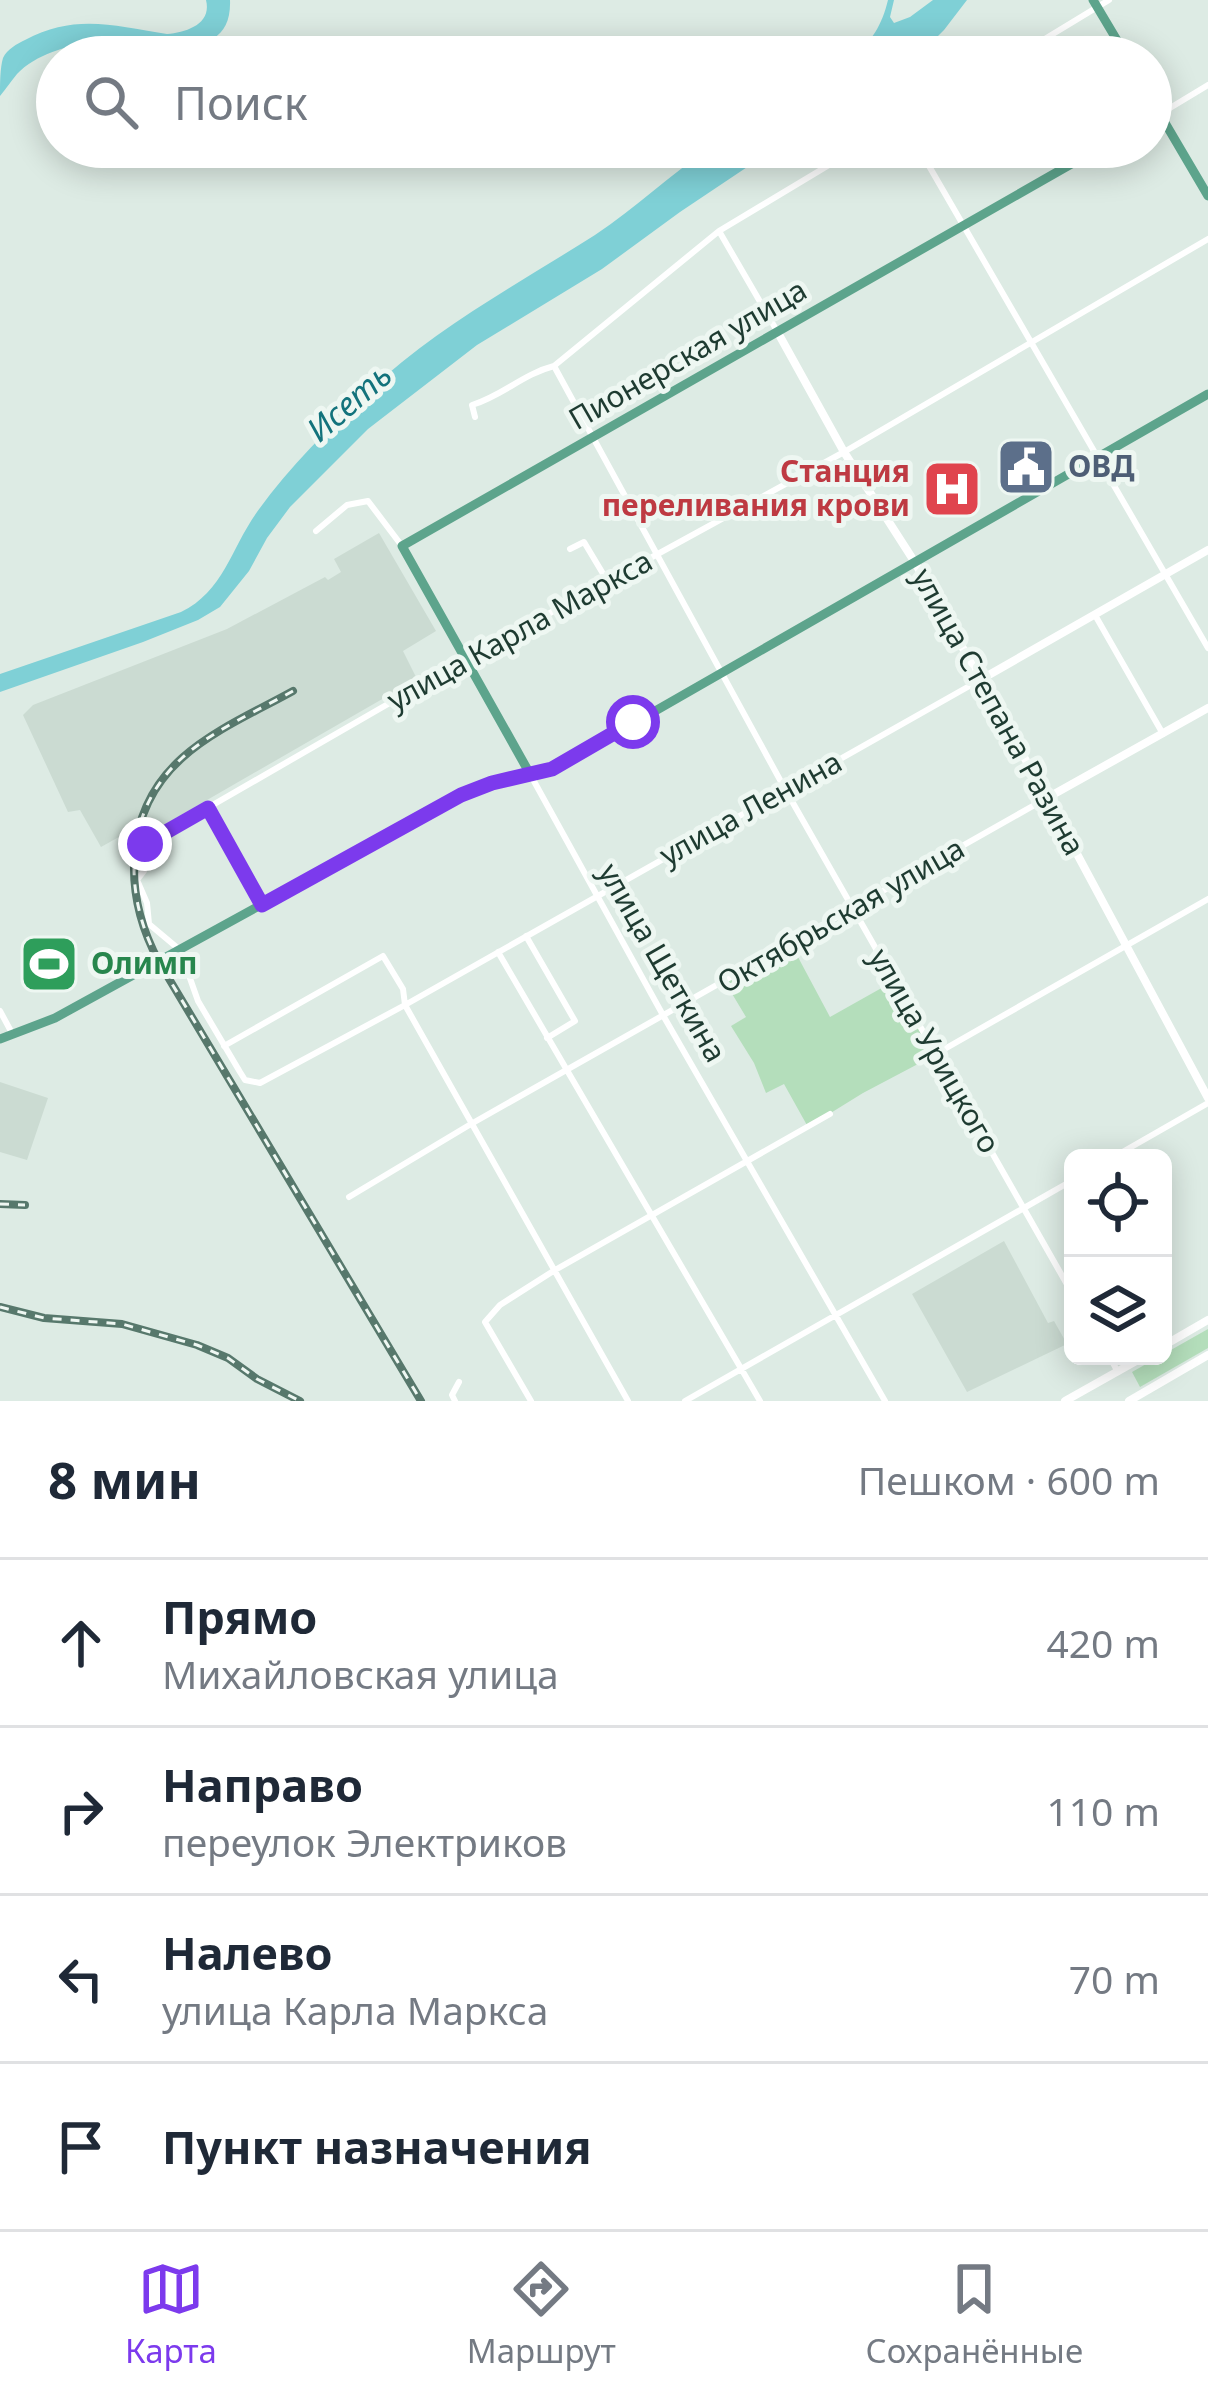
<!DOCTYPE html>
<html lang="ru">
<head>
<meta charset="utf-8">
<style>
	body { margin:0; font-family:"Noto Sans",sans-serif; background:#f6f6f7; color:#1f2937 }
	.controls { position:absolute; right:36px; bottom:36px; display:grid; overflow:hidden; border-radius:18px; box-shadow:0 6px 30px #0003 }
	.controls button { width:108px; height:108px; display:grid; place-items:center; padding:0; border:0; border-bottom:3px solid #e0e1e3; background:#fff; color:#1f2937; font:60px sans-serif }
	.stop { position:absolute; width:36px; height:36px; margin:-27px; border:9px solid #7c3aed; border-radius:50%; background:#fff }
	.stop.end { background:#7c3aed; border-color:#fff; box-shadow:0 3px 12px #0008 }
	.list { margin:0; padding:0; list-style:none }
	h2 { display:flex; justify-content:space-between; align-items:center; height:156px; margin:0; padding:0 48px; font-size:51px }
	h2 small { font-size:39px; font-weight:400; color:#747a83 }
	.list li { display:grid; grid-template-columns:78px 1fr auto; gap:36px; align-items:center; box-sizing:border-box; height:168px; padding:0 48px; border-top:3px solid #e0e1e3 }
	.list b { display:block; font-size:45px; white-space:nowrap }
	.list p { margin:0; font-size:39px; white-space:nowrap; color:#747a83 }
	.list em { font-size:39px; font-style:normal; color:#747a83 }
	.icon { flex:none; width:66px; height:66px; fill:none; stroke:currentColor; stroke-width:2; stroke-linecap:round; stroke-linejoin:round }
	.map { position:relative; flex:none; width:1208px; height:1401px; overflow:hidden }
	.search { position:absolute; background:#fff; box-shadow:0 6px 30px #0003; left:36px; right:36px; top:36px; height:132px; display:flex; align-items:center; gap:30px; box-sizing:border-box; padding:0 42px; border-radius:66px; color:#747a83; font-size:45px }
	.sheet { height:828px; background:#fff }
	nav { display:flex; justify-content:space-around; align-items:center; box-sizing:border-box; height:168px; border-top:3px solid #e0e1e3; background:#fff; font-size:33px; color:#747a83 }
	nav a { display:grid; justify-items:center; gap:6px }
	nav .on { color:#7c3aed }
	.map>svg:first-child { display:block }
	.built { fill:#cbdbd2 }
	.green { fill:#b4debb }
	.water { fill:#7fd0d6 }
	.lines { fill:none; stroke-linecap:round; stroke-linejoin:round }
	.minor { stroke:#fff; stroke-width:6 }
	.tertiary { stroke:#fff; stroke-width:8 }
	.secondary { stroke:#fff; stroke-width:8 }
	.primary { stroke:#5da48c; stroke-width:9 }
	.rail-casing { stroke:#57786c; stroke-width:8 }
	.rail { stroke:#eef7f2; stroke-width:3; stroke-dasharray:9; stroke-linecap:butt }
	.route { stroke:#7c3aed; stroke-width:15 }
	.labels { text-anchor:middle; stroke-width:10; stroke-linejoin:round; paint-order:stroke }
	.street-label { font-size:30px; fill:#1e3b31; stroke:#eef7f2 }
	.service-label { font-size:30px; font-weight:bold; fill:#4e5e75; stroke:#eef7f2; text-anchor:start }
	.health-label { font-size:30px; font-weight:bold; fill:#be3a42; stroke:#eef7f2; text-anchor:end }
	.leisure-label { font-size:30px; font-weight:bold; fill:#27864d; stroke:#eef7f2; text-anchor:start }
	.water-label { font-size:33px; font-style:italic; fill:#13737c; stroke:#eef7f2 }
</style>
</head>
<body>
<div class="map">
<svg width="1208" height="1401" viewBox="0 0 1208 1401">
	<rect width="100%" height="100%" fill="#ddebe4"/>
	<path class="built" d="M379,533L436,631L403,651L417,679L143,837L126,833L101,847L80,810L68,812L23,715L33,705L227,629L325,577L328,580L341,572L334,559Z
		M0,1082L48,1098L27,1160L0,1152Z
		M1004,1241L1048,1323L1054,1321L1067,1344L967,1392L912,1294Z"/>
	<path class="green" d="M791,944L830,1017L894,981L935,1055L863,1093L808,1127L784,1084L766,1093L754,1063L731,1026L746,1017L725,982Z
		M1208,1329V1348L1140,1387L1132,1372Z"/>
	<path class="water" d="M206,0H230C233,73 137,37 93,42C67,46 36,54 17,74C11,81 6,89 0,96C0,84 0,68 3,58C7,49 17,44 25,40C76,13 114,26 167,34C187,32 212,24 206,0Z
		M888,0H894L890,17L894,23L910,17L933,0H967L944,30L917,57H853C872,41 882,25 888,0Z
		M712,147H777L680,212L602,269L477,345L368,429L290,507L267,538L249,571L220,607L198,620L143,642L0,692V674L181,612C224,591 231,548 257,512C288,468 330,427 369,391C435,328 518,284 595,235C636,208 671,173 712,147Z"/>
	<g class="lines">
		<path class="minor" d="M1015,57L1109,0
			M1160,114L1208,85
			M918,147L1208,648
			M719,231L777,331
			M554,366L785,789L1073,1295
			M475,417L472,405C502,396 523,374 554,366L719,231L859,147
			M316,531L347,505L368,501L402,546
			M570,549L584,542L608,582
			M1095,615L1163,734
			M980,680L405,1005L260,1083L245,1080L240,1072L198,1001L180,950L149,924L147,903L137,880L144,871L145,844L466,659L844,452L1208,239
			M530,774L664,1017L885,1401
			M209,808L262,904
			M526,936L575,1021L547,1038
			M498,952L760,1401
			M0,1011L13,1035
			M224,1046L383,956L403,989L405,1005L628,1401
			M927,1059L1208,899
			M1112,1158L1208,1103
			M349,1197L471,1124L1047,798
			M1109,1356L1118,1372
			M455,1401L452,1395L459,1382
			M531,1401L485,1322L500,1305L555,1270L830,1114
			M685,1401L1073,1180"/>
		<path class="tertiary" d="M980,680L1208,550
			M1047,798L1208,708"/>
		<path class="secondary" d="M777,331L844,452L914,561L1047,798L1208,1098
			M1163,1346L1208,1320
			M1065,1401L1145,1356
			M1129,1401L1208,1355"/>
		<path class="primary" d="M1093,0L1127,57
			M1151,99L1208,196
			M530,774L402,546L1101,147
			M0,1039L55,1018L461,795L492,783L561,765L1208,394"/>
		<g class="rail-casing">
			<path id="rail" d="M293,691C257,711 213,730 182,758C122,812 123,895 159,962L421,1401
				M0,1204L25,1205
				M0,1307L44,1318L122,1324L197,1345L228,1358L257,1379L300,1401"/>
		</g>
		<use href="#rail" class="rail"/>
	</g>
	<g class="lines">
		<path class="route" d="M145,844L208,808L262,905L461,795L492,783L552,769L633,722"/>
	</g>
	<defs>
		<g id="civic-square" transform="scale(3)"><rect x="-9" y="-9" width="18" height="18" rx="4" fill="#5c6f8a" stroke="#eef7f2"/><path d="M-.6-6.5H3V-4.5H.6V-3L4-1V1h2V6H-6V1h2V-1L-.6-3ZM-1.2 2.5V6h2.4V2.5Z" fill="#fff"/></g>
		<g id="hospital-square" transform="scale(3)"><rect x="-9" y="-9" width="18" height="18" rx="4" fill="#e0444e" stroke="#eef7f2"/><path d="M-5-5h3v3.5h4V-5h3V5h-3V1.5h-4V5h-3Z" fill="#fff"/></g>
		<g id="stadium-square" transform="scale(3)"><rect x="-9" y="-9" width="18" height="18" rx="4" fill="#2e9e5b" stroke="#eef7f2"/><path d="M0-5a6.5 5 0 1 0 0 10a6.5 5 0 1 0 0-10ZM-3.5-1.8h7v3.6h-7Z" fill="#fff"/></g>
	</defs>
	<g fill-rule="evenodd">
		<use href="#civic-square" x="1026" y="467"/>
		<use href="#hospital-square" x="952" y="489"/>
		<use href="#stadium-square" x="49" y="964"/>
	</g>
	<g class="labels">
		<g class="street-label">
			<text transform="translate(688 355) rotate(-30)" y="10">Пионерская улица</text>
			<text transform="translate(520 631) rotate(-29)" y="10">улица Карла Маркса</text>
			<text transform="translate(998 712) rotate(61)" y="10">улица Степана Разина</text>
			<text transform="translate(751 809) rotate(-29)" y="10">улица Ленина</text>
			<text transform="translate(841 916) rotate(-30)" y="10">Октябрьская улица</text>
			<text transform="translate(662 963) rotate(60)" y="10">улица Щеткина</text>
			<text transform="translate(934 1051) rotate(60)" y="10">улица Урицкого</text>
		</g>
		<g class="service-label">
			<text x="1068" y="477">ОВД</text>
		</g>
		<g class="health-label">
			<text x="910" y="482">Станция<tspan x="910" dy="34">переливания крови</tspan></text>
		</g>
		<g class="leisure-label">
			<text x="91" y="974">Олимп</text>
		</g>
		<g class="water-label">
			<text transform="translate(349 402) rotate(-41)" y="12">Исеть</text>
		</g>
	</g>
</svg>
<div class="controls">
<button><svg class="icon" aria-label="locate" viewBox="0 0 24 24"><circle cx="12" cy="12" r="6"/><path d="M12 2v4M12 18v4M2 12h4M18 12h4"/></svg></button>
<button><svg class="icon" aria-label="layers" viewBox="0 0 24 24"><path d="M12 4l9 5-9 5-9-5zM3 14l9 5 9-5"/></svg></button>
</div>
<div class="stop" style="left:633px;top:722px"></div>
<div class="stop end" style="left:145px;top:844px"></div>
<div class="search"><svg class="icon" aria-label="search" viewBox="0 0 24 24"><circle cx="10" cy="10" r="6"/><path d="M15 15l6 6"/></svg>Поиск</div>
</div>
<section class="sheet">
<h2>8 мин<small>Пешком · 600 m</small></h2>
<ul class="list">
<li><svg class="icon" aria-label="ahead" viewBox="0 0 24 24"><path d="M12 20V5M6 11l6-6 6 6"/></svg><div><b>Прямо</b><p>Михайловская улица</p></div><em>420 m</em></li>
<li><svg class="icon" aria-label="right" viewBox="0 0 24 24"><path d="M7 20v-9h11M14 6l5 5-5 5"/></svg><div><b>Направо</b><p>переулок Электриков</p></div><em>110 m</em></li>
<li><svg class="icon" aria-label="left" viewBox="0 0 24 24"><path d="M17 20v-9H6M10 6l-5 5 5 5"/></svg><div><b>Налево</b><p>улица Карла Маркса</p></div><em>70 m</em></li>
<li><svg class="icon" aria-label="arrive" viewBox="0 0 24 24"><path d="M6 21V4h12l-3 4 3 4H6"/></svg><div><b>Пункт назначения</b></div></li>
</ul>
</section>
<nav>
<a class="on"><svg class="icon" aria-label="map" viewBox="0 0 24 24"><path d="M3 6l6-2 6 2 6-2v14l-6 2-6-2-6 2zM9 4v14M15 6v14"/></svg>Карта</a>
<a><svg class="icon" aria-label="directions" viewBox="0 0 24 24"><path d="M12 3l9 9-9 9-9-9zM9 14v-3h6M13 9l2 2-2 2"/></svg>Маршрут</a>
<a><svg class="icon" aria-label="saved" viewBox="0 0 24 24"><path d="M7 4h10v16l-5-4-5 4z"/></svg>Сохранённые</a>
</nav>
</body>
</html>
